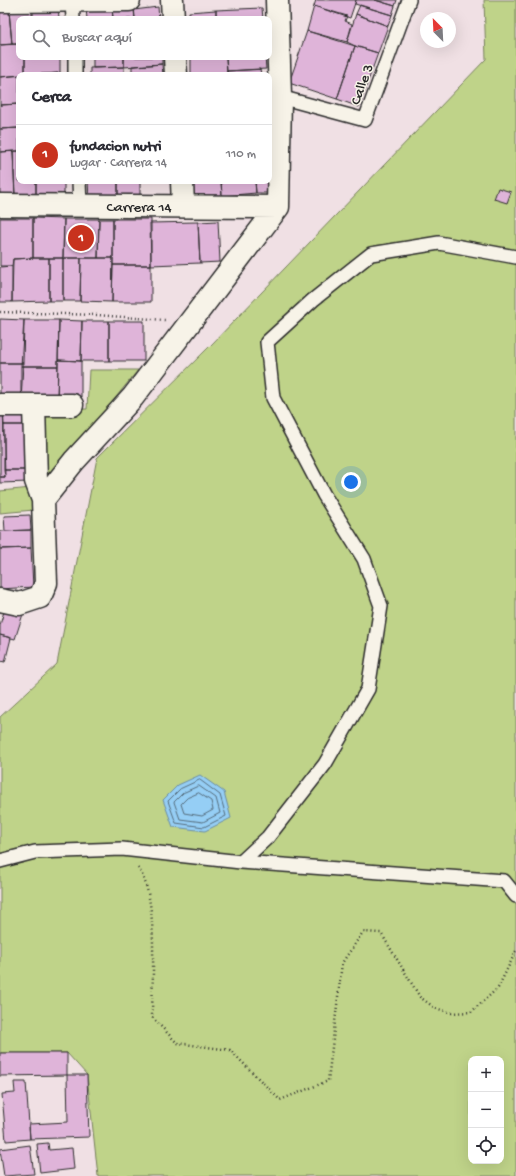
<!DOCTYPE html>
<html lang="es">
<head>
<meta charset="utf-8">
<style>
	body { margin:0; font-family:"Gochi Hand",sans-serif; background:#f2f2f3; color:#2b2b33 }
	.controls { position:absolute; right:12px; bottom:12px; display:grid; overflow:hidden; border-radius:8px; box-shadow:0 4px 16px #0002 }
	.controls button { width:36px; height:36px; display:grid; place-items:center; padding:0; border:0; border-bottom:1px solid #e1e1e2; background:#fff; color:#2b2b33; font:20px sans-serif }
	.compass { position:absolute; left:420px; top:12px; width:36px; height:36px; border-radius:50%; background:#fff; box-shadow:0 4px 16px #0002; rotate:336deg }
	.you { position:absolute; left:351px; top:482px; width:14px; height:14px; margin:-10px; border:3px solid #fff; border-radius:50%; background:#1a73e8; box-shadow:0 0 0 6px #1a73e833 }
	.badge { display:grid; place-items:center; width:26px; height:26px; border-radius:50%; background:#c8321e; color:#fff; font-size:13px; font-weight:700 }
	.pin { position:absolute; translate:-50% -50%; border:2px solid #fff; box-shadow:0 1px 4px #0006 }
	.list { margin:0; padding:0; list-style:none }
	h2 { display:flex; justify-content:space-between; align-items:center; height:52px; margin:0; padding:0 16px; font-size:17px }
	h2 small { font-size:13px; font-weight:400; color:#7c7c81 }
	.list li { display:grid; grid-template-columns:26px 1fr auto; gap:12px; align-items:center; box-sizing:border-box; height:60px; padding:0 16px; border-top:1px solid #e1e1e2 }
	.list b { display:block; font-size:15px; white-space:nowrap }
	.list p { margin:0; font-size:13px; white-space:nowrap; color:#7c7c81 }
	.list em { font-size:13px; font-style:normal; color:#7c7c81 }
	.icon { flex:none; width:22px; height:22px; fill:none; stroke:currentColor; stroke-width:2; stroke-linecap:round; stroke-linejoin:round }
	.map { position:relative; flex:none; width:516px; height:1176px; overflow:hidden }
	.search { position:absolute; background:#fff; box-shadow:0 4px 16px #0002; left:16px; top:16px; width:256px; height:44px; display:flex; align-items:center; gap:10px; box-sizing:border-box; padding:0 14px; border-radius:8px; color:#7c7c81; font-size:15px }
	.panel { position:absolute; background:#fff; box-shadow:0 4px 16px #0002; left:16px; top:72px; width:256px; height:112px; border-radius:8px }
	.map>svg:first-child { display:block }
	.green { fill:#bfd389; stroke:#757f5a; fill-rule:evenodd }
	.water { fill:#95cef5; stroke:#6b8da4 }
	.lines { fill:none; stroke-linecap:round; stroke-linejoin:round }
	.shore { stroke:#556c7c; stroke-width:1 }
	.building { fill:#dfb4d9; stroke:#2b2b2b }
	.service-casing { stroke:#2b2b2b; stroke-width:16 }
	.minor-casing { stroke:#2b2b2b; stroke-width:25 }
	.path { stroke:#2b2b2b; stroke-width:2.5; stroke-dasharray:1 3; stroke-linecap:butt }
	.service { stroke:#f7f3e8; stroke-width:13 }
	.minor { stroke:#f7f3e8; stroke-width:22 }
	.labels { text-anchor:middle; stroke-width:3; stroke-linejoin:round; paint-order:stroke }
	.street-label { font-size:15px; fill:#2b2b2b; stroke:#f7f3e8 }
</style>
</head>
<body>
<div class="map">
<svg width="516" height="1176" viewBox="0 0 516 1176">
	<rect width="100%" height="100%" fill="#f0e0e4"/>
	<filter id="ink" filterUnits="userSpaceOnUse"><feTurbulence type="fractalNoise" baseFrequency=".025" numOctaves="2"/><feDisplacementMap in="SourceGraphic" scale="8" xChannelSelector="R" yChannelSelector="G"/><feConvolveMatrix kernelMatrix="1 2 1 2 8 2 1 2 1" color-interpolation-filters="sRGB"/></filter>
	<g filter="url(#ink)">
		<path class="green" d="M484,0H516V1176H98L87,1075L67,1053H0V717L57,664L97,458L212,344L486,59ZM471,1059H501V1161H471Z
			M89,370H138L86,434L60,475L39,480L40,409H87Z
			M32,488L34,510L0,513V491Z"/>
		<path class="water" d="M200,775L224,792L231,818L205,831L173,827L163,800L178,785Z"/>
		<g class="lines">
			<path class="shore" d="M200,780L220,795L226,816L204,827L176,823L168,801L180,789Z
				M199,786L216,798L220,813L203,822L180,819L174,802L183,793Z
				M199,793L211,801L213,810L202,816L184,813L181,804L187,798Z"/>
		</g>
		<path class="building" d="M316,0H356L350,18L314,6Z
			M356,0H375L395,6L392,15L355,4Z
			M375,0H397L395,6Z
			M33,5H58L59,19H33Z
			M134,5L135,19H113L112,7Z
			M360,5L392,15L388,26L356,14Z
			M314,6L347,16L345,21L352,24L347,42L307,31Z
			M112,7L113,19H87L86,8Z
			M158,7L159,19H135L134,10Z
			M262,8L263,19H216V10Z
			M32,9V19H19V44H12L9,11Z
			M216,10V19H189V12Z
			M9,11L12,44L0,45V12Z
			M356,14L388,26L378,53L355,46L347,42Z
			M307,31L355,46L337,99L289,83Z
			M19,44V57H25V75L0,77V45Z
			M355,46L378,53L359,107L337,99Z
			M25,57H60V73L25,75Z
			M93,57H124V67L93,68Z
			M124,57H162V64L124,67Z
			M191,57H226L227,75H191Z
			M226,57H265L266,69L227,71Z
			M162,64L163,75H132V66Z
			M124,67V75H90V68Z
			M260,69L261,75H227V71Z
			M60,73L61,75H25Z
			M19,75V104L0,105V77Z
			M19,104V128L0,129V105Z
			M19,128V151L0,152V129Z
			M13,151L15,196L0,197V152Z
			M13,151H19V181H36V196H15Z
			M36,181H64V195L36,196Z
			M88,181H118V199H89Z
			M118,181H140V199H118Z
			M193,181H221L222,196L194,197Z
			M221,181H255L256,193L222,196Z
			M255,181H267L268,193H256Z
			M498,188L511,192L507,203L494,199Z
			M0,218H33V258L13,259L12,266H0Z
			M33,218L64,219L63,258H33Z
			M64,219H99L98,258H63Z
			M99,219H113V258H98Z
			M113,219H151V265H113Z
			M218,221L220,262L200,263L198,222Z
			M198,222L200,263L151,265L150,223Z
			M33,258H49V301L12,302L13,259Z
			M49,258H63V301H49Z
			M63,258H81L80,301H63Z
			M81,258H113L112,302L80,301Z
			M113,265H151V302H112Z
			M12,266V302H0V267Z
			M0,319L24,320L23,363H0Z
			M24,320H59L58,366H21Z
			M59,320L82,321L81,361L58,360Z
			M82,321H109V361H81Z
			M109,321H144V361H109Z
			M58,360L81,361V403L57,402Z
			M0,363H23L21,402L0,401Z
			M21,366H58L57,402H21Z
			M0,407H3L5,477H0Z
			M3,407L29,409V425H4Z
			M4,425H29V470H4Z
			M4,470H29L28,482L0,483V477H5Z
			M30,515L31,530L5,531L4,516Z
			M31,530V548L0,549V531Z
			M31,548L33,587L0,589V549Z
			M5,608L23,614L15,639L0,635V625Z
			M0,635L11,638L5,662L0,661Z
			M0,1053H67V1075L0,1076Z
			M67,1075H87L89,1137L30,1139L29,1124L68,1122Z
			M14,1082H26L30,1139L6,1141L2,1094L15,1093Z
			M48,1143L49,1150L72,1148L74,1169L40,1173L37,1144Z
			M30,1145L34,1174L4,1176L0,1149Z"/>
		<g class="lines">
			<g class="service-casing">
				<path id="service" d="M72,0L73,19
					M75,57V75
					M280,97L365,120L409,0
					M79,181L80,206
					M0,861L35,852L122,849L241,862L504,881L516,896
					M241,862L268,837L325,764L368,689L381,606L364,559L324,495L273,398L267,342L313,300L371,254L439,243L516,257"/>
			</g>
			<g class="minor-casing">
				<path id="minor" d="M172,0L173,19
					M0,1L129,0
					M175,57L176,75
					M182,181L183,206
					M0,205L278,207
					M0,405H72
					M34,405L36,481L43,500
					M0,600L19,604L40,597L46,583L43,500L74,461L133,397L278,207L280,97L277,0"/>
			</g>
			<path class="path" d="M0,312L96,315L165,320
				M138,868C159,896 152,981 152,1017L177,1043L230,1050L280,1100L328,1081L342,963L363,932L381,933L420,997L435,1008L452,1013L471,1012L498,988L516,951"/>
			<use href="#service" class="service"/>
			<use href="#minor" class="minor"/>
		</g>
	</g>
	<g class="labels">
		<g class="street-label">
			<text transform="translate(361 84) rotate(-70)" y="5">Calle 3</text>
			<text x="139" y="211">Carrera 14</text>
		</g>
	</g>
</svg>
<div class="controls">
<button>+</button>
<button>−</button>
<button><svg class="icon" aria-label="locate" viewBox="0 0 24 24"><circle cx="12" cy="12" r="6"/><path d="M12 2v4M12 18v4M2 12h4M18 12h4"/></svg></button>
</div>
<svg class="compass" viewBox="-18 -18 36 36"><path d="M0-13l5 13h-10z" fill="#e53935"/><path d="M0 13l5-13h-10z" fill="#7c7c81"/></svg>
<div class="you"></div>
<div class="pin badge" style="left:81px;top:238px">1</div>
<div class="search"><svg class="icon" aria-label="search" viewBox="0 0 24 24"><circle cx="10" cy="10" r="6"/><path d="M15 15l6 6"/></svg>Buscar aquí</div>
<section class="panel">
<h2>Cerca<small></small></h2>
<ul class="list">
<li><span class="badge">1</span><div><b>fundacion nutri</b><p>Lugar · Carrera 14</p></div><em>110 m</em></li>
</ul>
</section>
</div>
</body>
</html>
